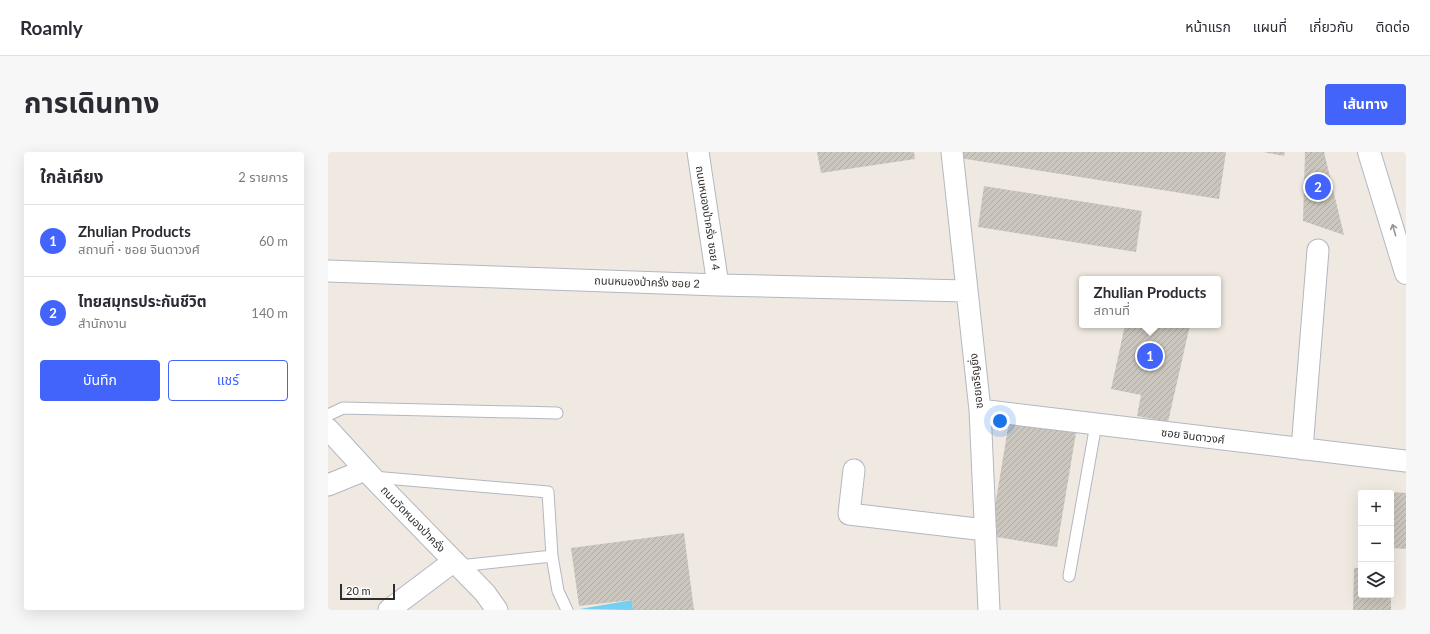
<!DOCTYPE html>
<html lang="th">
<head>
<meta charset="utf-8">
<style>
	body { margin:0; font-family:Lato,"Noto Sans Thai",sans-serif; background:#f7f7f7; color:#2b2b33 }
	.controls { position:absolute; right:12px; bottom:12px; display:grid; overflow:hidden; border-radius:4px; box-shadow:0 4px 16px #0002 }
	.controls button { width:36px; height:36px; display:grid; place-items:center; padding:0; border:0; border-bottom:1px solid #e1e1e2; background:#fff; color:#2b2b33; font:20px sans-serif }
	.scale { position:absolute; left:12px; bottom:10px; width:55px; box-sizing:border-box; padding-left:4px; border:2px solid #2e2e2e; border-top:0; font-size:11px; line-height:14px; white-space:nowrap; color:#2e2e2e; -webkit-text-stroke:3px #fff; paint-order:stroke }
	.you { position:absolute; left:672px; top:269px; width:14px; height:14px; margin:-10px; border:3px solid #fff; border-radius:50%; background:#1a73e8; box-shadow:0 0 0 6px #1a73e833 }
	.badge { display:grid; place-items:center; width:26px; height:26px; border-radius:50%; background:#4264fb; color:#fff; font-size:13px; font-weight:700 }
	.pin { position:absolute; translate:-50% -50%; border:2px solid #fff; box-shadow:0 1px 4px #0006 }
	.popup { position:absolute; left:751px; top:124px; width:142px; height:52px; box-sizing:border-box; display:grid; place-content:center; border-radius:4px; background:#fff; filter:drop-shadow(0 1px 3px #0005); font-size:13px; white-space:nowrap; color:#7c7c81 }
	.popup b { font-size:15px; color:#2b2b33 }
	.popup::after { content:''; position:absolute; left:50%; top:100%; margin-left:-8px; border:8px solid transparent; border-top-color:#fff }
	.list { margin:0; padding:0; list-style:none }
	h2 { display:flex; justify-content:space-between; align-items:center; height:52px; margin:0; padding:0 16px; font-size:17px }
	h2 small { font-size:13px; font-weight:400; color:#7c7c81 }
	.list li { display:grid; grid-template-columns:26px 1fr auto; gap:12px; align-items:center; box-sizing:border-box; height:72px; padding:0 16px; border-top:1px solid #e1e1e2 }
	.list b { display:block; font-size:15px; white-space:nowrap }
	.list p { margin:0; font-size:13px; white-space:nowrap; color:#7c7c81 }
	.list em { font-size:13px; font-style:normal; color:#7c7c81 }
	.actions { display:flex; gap:8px; padding:12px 16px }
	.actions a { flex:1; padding:9px 0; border:1px solid #4264fb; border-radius:4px; text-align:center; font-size:14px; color:#4264fb }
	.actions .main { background:#4264fb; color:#fff }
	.icon { flex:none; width:22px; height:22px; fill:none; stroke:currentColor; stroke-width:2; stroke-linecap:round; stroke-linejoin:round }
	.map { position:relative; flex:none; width:1078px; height:458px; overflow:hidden; border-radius:4px }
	header { display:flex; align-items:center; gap:24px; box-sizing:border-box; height:56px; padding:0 20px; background:#fff; border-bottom:1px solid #e1e1e2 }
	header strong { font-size:19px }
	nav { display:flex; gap:22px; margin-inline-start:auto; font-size:14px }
	.intro { display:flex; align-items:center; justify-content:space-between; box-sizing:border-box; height:96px; padding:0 24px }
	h1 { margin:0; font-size:28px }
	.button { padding:10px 18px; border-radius:4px; background:#4264fb; color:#fff; font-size:14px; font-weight:700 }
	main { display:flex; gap:24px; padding:0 24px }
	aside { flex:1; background:#fff; border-radius:4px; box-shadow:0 4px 16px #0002 }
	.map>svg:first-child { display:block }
	.water { fill:#75cff0 }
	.building { fill:url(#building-hatch) }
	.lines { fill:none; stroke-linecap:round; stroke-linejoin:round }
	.service-casing { stroke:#b4b7c1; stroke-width:13 }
	.minor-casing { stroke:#b4b7c1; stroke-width:23 }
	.secondary-casing { stroke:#b4b7c1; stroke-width:24 }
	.service { stroke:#fff; stroke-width:11 }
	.minor { stroke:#fff; stroke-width:21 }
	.secondary { stroke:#fff; stroke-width:22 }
	.oneway { stroke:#969696 }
	.labels { text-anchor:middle; stroke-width:3.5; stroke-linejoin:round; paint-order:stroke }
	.street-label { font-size:11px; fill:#2e2e2e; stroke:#fff }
</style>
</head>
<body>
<header>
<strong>Roamly</strong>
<nav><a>หน้าแรก</a><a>แผนที่</a><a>เกี่ยวกับ</a><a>ติดต่อ</a></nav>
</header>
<div class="intro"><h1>การเดินทาง</h1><a class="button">เส้นทาง</a></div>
<main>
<aside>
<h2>ใกล้เคียง<small>2 รายการ</small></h2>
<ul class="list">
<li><span class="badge">1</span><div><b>Zhulian Products</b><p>สถานที่ · ซอย จินดาวงศ์</p></div><em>60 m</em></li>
<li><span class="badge">2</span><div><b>ไทยสมุทรประกันชีวิต</b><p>สำนักงาน</p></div><em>140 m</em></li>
</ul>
<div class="actions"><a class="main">บันทึก</a><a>แชร์</a></div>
</aside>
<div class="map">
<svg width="1078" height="458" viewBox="0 0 1078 458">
	<defs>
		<pattern id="building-hatch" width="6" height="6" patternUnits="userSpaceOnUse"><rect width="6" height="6" fill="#cbc7bf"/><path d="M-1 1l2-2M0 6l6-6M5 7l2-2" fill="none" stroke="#afaba4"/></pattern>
	</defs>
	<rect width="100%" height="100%" fill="#efe9e1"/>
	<path class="water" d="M304,448L305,458L252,457Z"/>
	<path class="building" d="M489,0H586L587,7L493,21Z
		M626,0H898L891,47L625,5Z
		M935,0H957L956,4Z
		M977,0H996L1016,83L975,69Z
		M656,34L814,59L808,100L650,75Z
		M797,173H862L840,270L809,264L813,243L783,237Z
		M681,270L748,281L729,395L662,384Z
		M1063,340L1078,341V397L1063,396Z
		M356,381L366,458H305L304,448L251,454L243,396Z
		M1026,416H1033V443H1063V458H1025Z"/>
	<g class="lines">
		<g class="service-casing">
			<path id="service" d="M0,263L15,256L229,261
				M45,325L220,340L224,404L230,439L239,458
				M131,414L224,404
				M741,424L768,272"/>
		</g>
		<g class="minor-casing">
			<path id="minor" d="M370,0L390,133
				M624,0L652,258L661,458
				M0,119L390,133L638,139
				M652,258L1078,309
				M0,277L44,325L157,441L169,458
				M974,297L990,98
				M526,318L521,362L657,378
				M0,333L37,318
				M61,458L126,409"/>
		</g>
		<g class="secondary-casing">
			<path id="secondary" d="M1041,0L1078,121"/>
		</g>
		<use href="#service" class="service"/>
		<use href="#minor" class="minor"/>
		<use href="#secondary" class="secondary"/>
	</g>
	<defs><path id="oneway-shaft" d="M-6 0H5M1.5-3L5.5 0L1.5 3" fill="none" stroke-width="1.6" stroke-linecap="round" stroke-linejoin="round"/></defs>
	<use class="oneway" href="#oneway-shaft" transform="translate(1066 78) rotate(-106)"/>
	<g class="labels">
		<g class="street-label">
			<text transform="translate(380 66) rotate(81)" y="4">ถนนหนองป่าครั่ง ซอย 4</text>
			<text transform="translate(319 130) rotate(2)" y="4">ถนนหนองป่าครั่ง ซอย 2</text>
			<text transform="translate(648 229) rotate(-96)" y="4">ซอยเจริญยิ่ง</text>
			<text transform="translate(865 284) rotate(7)" y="4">ซอย จินดาวงศ์</text>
			<text transform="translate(85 367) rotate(46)" y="4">ถนนวัดหนองป่าครั่ง</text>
		</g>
	</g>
</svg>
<div class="controls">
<button>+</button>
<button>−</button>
<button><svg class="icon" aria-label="layers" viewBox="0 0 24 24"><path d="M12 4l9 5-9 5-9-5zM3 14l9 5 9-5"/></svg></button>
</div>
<div class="scale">20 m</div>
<div class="you"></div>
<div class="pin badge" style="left:822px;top:204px">1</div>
<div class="popup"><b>Zhulian Products</b>สถานที่</div>
<div class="pin badge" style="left:990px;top:35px">2</div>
</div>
</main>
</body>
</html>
